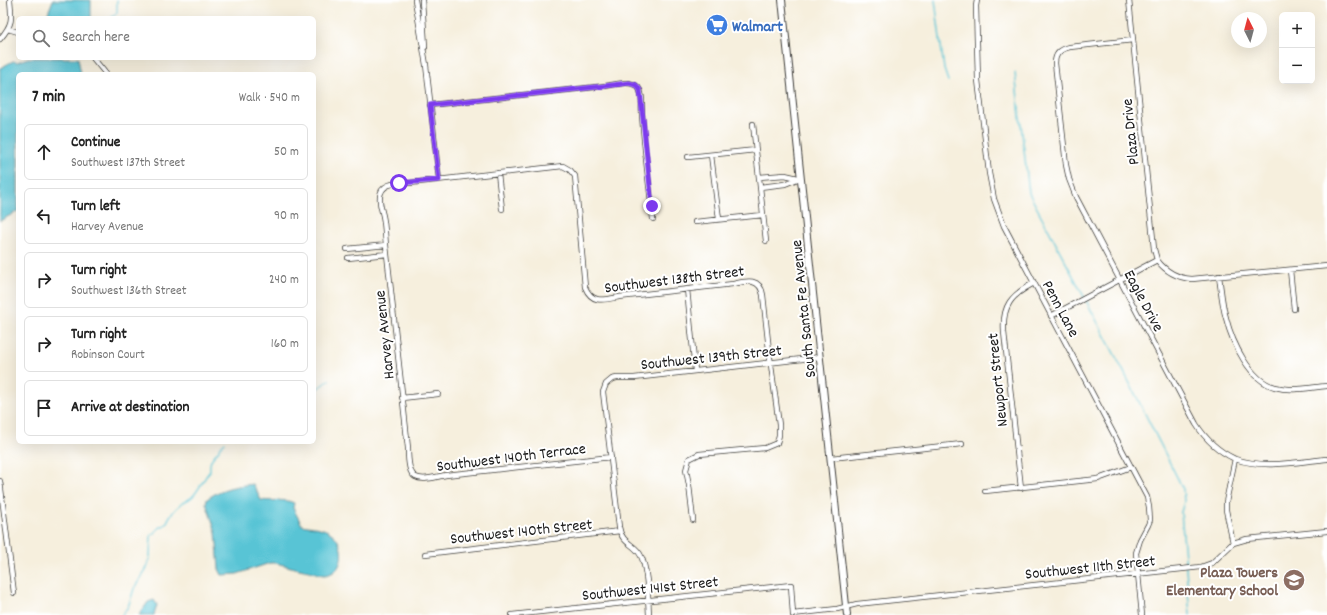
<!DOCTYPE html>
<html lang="en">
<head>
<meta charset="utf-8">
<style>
	body { margin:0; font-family:Dekko,sans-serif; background:#f6f6f6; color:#222 }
	.controls { position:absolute; right:12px; top:12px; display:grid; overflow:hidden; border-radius:6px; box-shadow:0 4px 16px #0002 }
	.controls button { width:36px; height:36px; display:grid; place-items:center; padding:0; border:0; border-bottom:1px solid #e0e0e0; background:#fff; color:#222; font:20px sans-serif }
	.compass { position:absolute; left:1231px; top:12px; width:36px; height:36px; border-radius:50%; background:#fff; box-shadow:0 4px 16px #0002; rotate:354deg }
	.stop { position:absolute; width:12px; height:12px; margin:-9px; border:3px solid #7c3aed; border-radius:50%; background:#fff }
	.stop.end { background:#7c3aed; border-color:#fff; box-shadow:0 1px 4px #0008 }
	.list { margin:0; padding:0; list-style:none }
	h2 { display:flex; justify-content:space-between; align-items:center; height:52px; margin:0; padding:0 16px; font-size:17px }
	h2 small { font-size:13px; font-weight:400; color:#767676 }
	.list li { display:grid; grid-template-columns:26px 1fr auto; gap:12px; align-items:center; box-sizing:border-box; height:56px; margin:0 8px 8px; padding:0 8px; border:1px solid #e0e0e0; border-radius:6px }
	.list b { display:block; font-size:15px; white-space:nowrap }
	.list p { margin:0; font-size:13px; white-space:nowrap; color:#767676 }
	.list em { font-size:13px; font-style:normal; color:#767676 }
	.icon { flex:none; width:22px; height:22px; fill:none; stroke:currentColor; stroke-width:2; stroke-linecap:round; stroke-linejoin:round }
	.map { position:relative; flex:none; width:1327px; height:615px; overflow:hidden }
	.search { position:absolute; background:#fff; box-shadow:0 4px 16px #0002; left:16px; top:16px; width:300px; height:44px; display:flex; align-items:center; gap:10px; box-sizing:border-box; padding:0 14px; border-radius:6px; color:#767676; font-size:15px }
	.panel { position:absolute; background:#fff; box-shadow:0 4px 16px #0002; left:16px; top:72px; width:300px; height:372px; border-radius:6px }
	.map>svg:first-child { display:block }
	.water { fill:#59c4d5; stroke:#3a7078 }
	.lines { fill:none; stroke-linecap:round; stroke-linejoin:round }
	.stream { stroke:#59c4d5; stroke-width:1.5 }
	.minor-casing { stroke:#3d3c39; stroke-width:6 }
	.secondary-casing { stroke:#3d3c39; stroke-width:8 }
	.minor { stroke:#fff; stroke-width:4.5 }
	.secondary { stroke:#fff; stroke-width:6 }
	.route { stroke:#7c3aed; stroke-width:5 }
	.labels { text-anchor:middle; stroke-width:4; stroke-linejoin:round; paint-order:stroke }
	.shop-label { font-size:16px; font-weight:bold; fill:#366cbe; stroke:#fff; text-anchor:start }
	.street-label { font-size:16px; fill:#1c1c1c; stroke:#fff }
	.education-label { font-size:16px; font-weight:bold; fill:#785e54; stroke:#fff; text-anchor:end }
</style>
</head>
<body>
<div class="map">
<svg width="1327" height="615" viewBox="0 0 1327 615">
	<rect width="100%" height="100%" fill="#fff"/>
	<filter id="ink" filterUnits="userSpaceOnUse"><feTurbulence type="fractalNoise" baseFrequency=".025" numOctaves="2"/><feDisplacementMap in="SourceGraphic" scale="8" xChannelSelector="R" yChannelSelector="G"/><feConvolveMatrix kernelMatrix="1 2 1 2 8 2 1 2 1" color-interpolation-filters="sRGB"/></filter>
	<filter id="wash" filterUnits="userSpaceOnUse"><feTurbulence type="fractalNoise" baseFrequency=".012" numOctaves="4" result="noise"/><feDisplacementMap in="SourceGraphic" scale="16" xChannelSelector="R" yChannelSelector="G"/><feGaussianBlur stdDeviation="0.9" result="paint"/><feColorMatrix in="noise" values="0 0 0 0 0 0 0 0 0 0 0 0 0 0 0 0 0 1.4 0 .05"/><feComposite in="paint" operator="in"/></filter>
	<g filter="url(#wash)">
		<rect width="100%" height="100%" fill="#f6efdd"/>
		<path class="water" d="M53,0H91V18H46Z
			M28,58H78L81,74H18V211L0,221V68L13,61L17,62Z
			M253,484L261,500C273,502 283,498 294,503L293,508L302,525C312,527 323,527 331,533C346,543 346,574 324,575C320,575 314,572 309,571C298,569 287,566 276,563H270L237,574L222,575L219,569L216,532L206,503L207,499C222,488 235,486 253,484Z
			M154,600L157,605L154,615H139L148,602Z"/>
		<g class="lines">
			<path class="stream" d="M935,0L944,69L948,81
				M111,18L117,13V0
				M1015,73L1029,193L1125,374L1183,489L1184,502L1181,512L1190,615
				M314,391L329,380
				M122,615L128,607L134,589L147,568L150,556L151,536L159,528L166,524C170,515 173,511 181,504C184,501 189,500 192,497C200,489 203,479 210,471C209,460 212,458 219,450V448L225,442"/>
		</g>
	</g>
	<g filter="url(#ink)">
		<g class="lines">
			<g class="minor-casing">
				<path id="minor" d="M415,0L426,65L439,180
					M422,0L425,47
					M977,0L976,6L978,80L989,173L994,199L1004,226L1147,497L1149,507L1150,520L1148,525L1140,540L1136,553L1142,615
					M1129,0L1154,249L1157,260
					M8,29L18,32
					M0,39C13,24 12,19 10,0
					M1133,40L1070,47C1061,49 1055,53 1055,63L1066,165L1069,179L1076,197L1196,424C1206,440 1218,451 1235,459L1226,502V510L1233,543
					M93,58L106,74
					M430,105L605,86C615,85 629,79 638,87C644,94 641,106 642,114C644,149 649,184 653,219
					M753,124L766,241
					M711,155L719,219
					M688,157L756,150
					M498,173L502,209
					M759,177L785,175L798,178
					M760,187L785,184L800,178
					M695,222L763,215
					M347,249L386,245
					M348,258L387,254
					M1290,270L1294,309
					M1219,276C1221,290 1222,305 1226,318C1232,342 1250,381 1275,387C1292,392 1311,387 1327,386
					M687,289L695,371
					M1051,316L1157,260C1166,272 1178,278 1192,279L1327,266
					M402,398L438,394
					M611,457L446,475C415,482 408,482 408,448L386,245C385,235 385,225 383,216C382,211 380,206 380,201C378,182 397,183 410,183L563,166L570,170L575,176L585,287C592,304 604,300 619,297L733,284C746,281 760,277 763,295L769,350L779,425V435L777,443L765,448L699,454L689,459L686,470L689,485L693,520
					M831,458L962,444
					M1235,459C1264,469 1297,462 1327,459
					M0,481L14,593
					M1021,488L1004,332C1002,306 1011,295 1034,283
					M985,491L1098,479L1131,467
					M425,554L620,531
					M793,614L837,609L857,604L1201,567L1212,563L1233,543L1247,539L1327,531
					M512,615L791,585L793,615
					M649,615C648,599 648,570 641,556C635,543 622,545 619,527L603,392L606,384L612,379L617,378H634L820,357"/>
			</g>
			<g class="secondary-casing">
				<path id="secondary" d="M782,0L847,615"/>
			</g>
			<use href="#minor" class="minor"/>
			<use href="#secondary" class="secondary"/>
		</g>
	</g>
	<g class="lines" filter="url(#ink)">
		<path class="route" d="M399,183L439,180L430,105L605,86L629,83L636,85L640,90L652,206"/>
	</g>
	<defs>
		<g id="supermarket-disc" transform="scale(1.15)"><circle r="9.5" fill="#3f7fe0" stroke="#fff"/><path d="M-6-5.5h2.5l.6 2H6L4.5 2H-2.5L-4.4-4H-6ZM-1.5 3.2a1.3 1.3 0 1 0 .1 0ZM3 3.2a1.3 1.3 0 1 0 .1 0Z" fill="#fff"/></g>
		<g id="school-disc" transform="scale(1.15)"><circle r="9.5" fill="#8d6e63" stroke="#fff"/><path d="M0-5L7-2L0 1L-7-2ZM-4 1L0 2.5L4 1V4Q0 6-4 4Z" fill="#fff"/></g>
	</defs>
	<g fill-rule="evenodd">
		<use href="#supermarket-disc" x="717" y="25"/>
		<use href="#school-disc" x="1294" y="580"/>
	</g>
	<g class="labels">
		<g class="shop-label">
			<text x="732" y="31">Walmart</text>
		</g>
		<g class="street-label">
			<text transform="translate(1129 132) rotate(-96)" y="6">Plaza Drive</text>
			<text transform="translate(674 278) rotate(-7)" y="6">Southwest 138th Street</text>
			<text transform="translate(1145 300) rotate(62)" y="6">Eagle Drive</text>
			<text transform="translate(1062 308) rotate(62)" y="6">Penn Lane</text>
			<text transform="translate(802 309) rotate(-96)" y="6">South Santa Fe Avenue</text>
			<text transform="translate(383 335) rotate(-96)" y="6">Harvey Avenue</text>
			<text transform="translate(711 356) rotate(-6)" y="6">Southwest 139th Street</text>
			<text transform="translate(996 380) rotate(-96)" y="6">Newport Street</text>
			<text transform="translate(511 456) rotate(-7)" y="6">Southwest 140th Terrace</text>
			<text transform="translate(521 530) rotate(-6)" y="6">Southwest 140th Street</text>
			<text transform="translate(1090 566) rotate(-6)" y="6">Southwest 11th Street</text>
			<text transform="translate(650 587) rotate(-6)" y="6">Southwest 141st Street</text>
		</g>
		<g class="education-label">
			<text x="1278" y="577">Plaza Towers<tspan x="1278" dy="18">Elementary School</tspan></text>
		</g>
	</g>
</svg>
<div class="controls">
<button>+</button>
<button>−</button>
</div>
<svg class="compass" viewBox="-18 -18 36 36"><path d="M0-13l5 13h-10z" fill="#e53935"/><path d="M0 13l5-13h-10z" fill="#767676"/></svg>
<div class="stop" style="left:399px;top:183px"></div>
<div class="stop end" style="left:652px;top:206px"></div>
<div class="search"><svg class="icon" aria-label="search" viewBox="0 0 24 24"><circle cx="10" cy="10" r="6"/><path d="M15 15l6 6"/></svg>Search here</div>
<section class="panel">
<h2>7 min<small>Walk · 540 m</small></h2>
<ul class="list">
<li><svg class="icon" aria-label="ahead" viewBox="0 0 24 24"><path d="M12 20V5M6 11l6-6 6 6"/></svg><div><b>Continue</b><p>Southwest 137th Street</p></div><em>50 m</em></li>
<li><svg class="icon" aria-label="left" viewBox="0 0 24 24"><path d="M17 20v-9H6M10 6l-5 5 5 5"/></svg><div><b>Turn left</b><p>Harvey Avenue</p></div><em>90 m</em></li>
<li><svg class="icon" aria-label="right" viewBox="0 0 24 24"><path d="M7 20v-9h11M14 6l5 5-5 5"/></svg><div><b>Turn right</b><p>Southwest 136th Street</p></div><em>240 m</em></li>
<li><svg class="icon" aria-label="right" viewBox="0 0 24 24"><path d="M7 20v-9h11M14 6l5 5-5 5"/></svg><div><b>Turn right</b><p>Robinson Court</p></div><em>160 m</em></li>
<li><svg class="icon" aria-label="arrive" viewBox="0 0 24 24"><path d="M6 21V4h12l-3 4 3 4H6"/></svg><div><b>Arrive at destination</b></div></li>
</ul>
</section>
</div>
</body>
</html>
